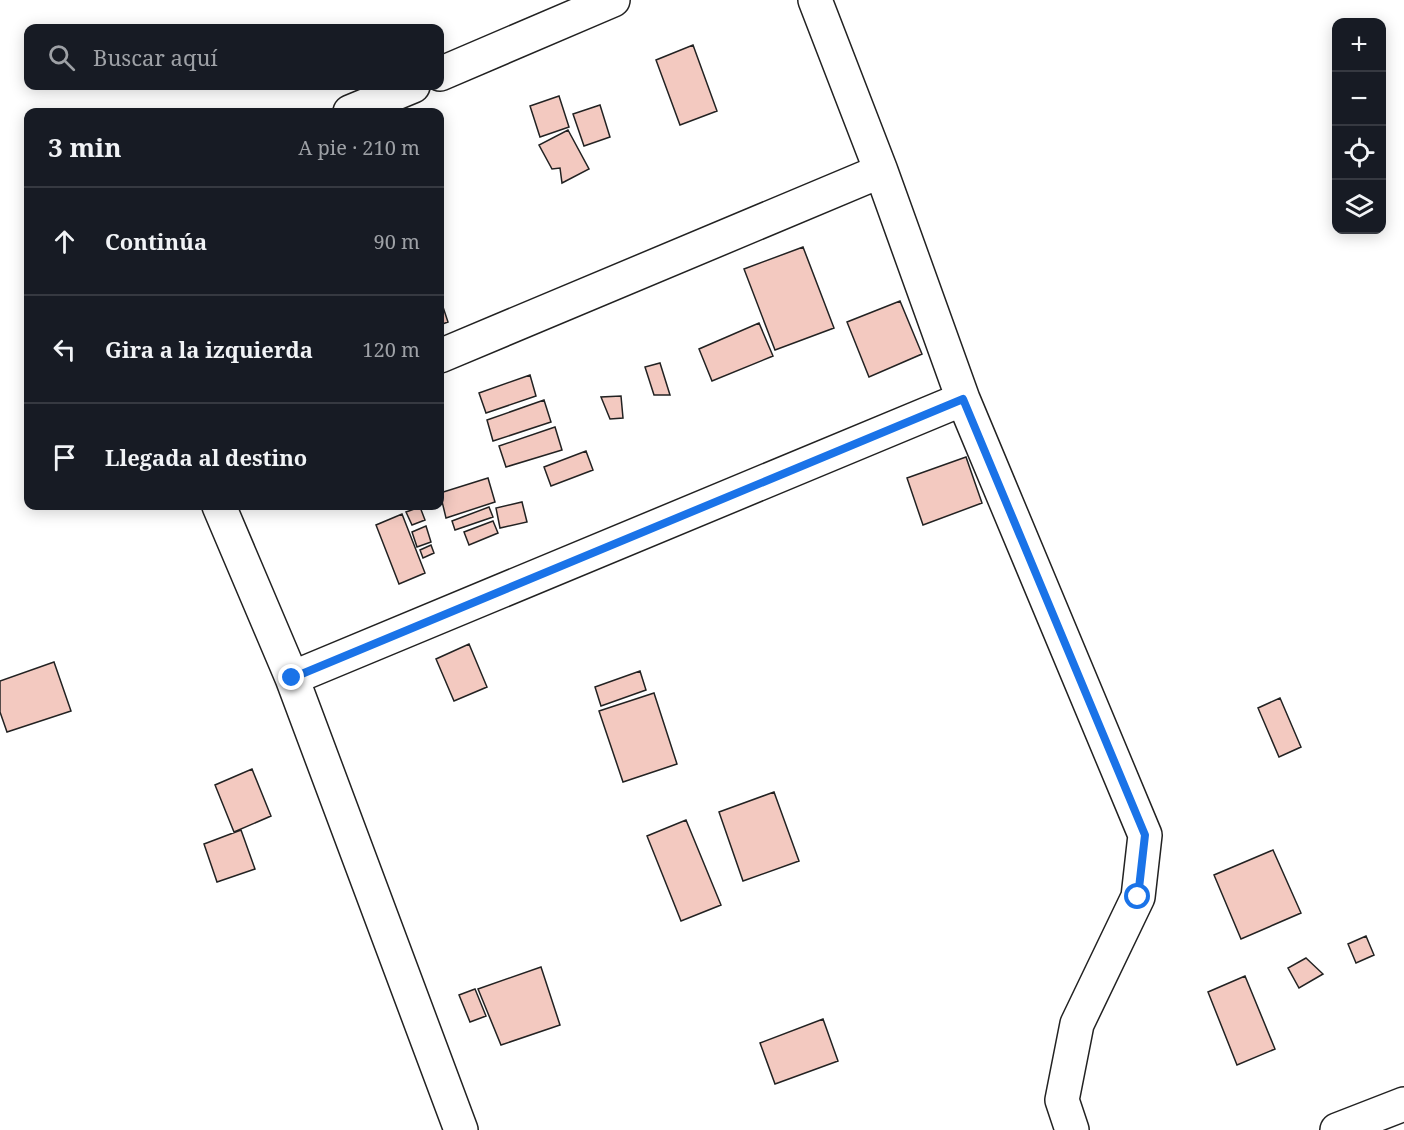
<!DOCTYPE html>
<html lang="es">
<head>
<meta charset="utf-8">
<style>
	body { margin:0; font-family:"Noto Serif",serif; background:#20242c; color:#f1f3f6 }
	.controls { position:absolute; right:18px; top:18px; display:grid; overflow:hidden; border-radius:12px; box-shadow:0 3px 15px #0003 }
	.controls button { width:54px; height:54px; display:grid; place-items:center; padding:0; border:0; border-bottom:2px solid #363941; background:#171b24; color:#f1f3f6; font:30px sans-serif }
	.stop { position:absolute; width:18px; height:18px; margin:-14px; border:4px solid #1a73e8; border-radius:50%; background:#fff }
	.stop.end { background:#1a73e8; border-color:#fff; box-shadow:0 2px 6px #0008 }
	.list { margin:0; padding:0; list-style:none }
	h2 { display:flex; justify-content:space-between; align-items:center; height:78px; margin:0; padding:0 24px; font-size:26px }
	h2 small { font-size:20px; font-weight:400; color:#9ea1a6 }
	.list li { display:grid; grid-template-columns:39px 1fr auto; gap:18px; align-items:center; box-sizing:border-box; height:108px; padding:0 24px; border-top:2px solid #363941 }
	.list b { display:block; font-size:22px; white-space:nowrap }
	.list em { font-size:20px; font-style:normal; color:#9ea1a6 }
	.icon { flex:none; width:33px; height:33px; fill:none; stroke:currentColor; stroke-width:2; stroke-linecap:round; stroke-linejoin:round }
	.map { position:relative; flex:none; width:1404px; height:1130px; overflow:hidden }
	.search { position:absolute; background:#171b24; box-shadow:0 3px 15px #0003; left:24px; top:24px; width:420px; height:66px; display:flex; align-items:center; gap:15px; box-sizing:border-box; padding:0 21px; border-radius:12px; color:#9ea1a6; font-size:22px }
	.panel { position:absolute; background:#171b24; box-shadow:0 3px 15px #0003; left:24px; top:108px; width:420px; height:402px; border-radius:12px }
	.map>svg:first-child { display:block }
	.building { fill:#f3c9c0; stroke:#222; stroke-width:1.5 }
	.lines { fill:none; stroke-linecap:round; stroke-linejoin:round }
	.minor-casing { stroke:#222; stroke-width:36 }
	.major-casing { stroke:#222; stroke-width:36 }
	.minor { stroke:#fff; stroke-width:33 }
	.major { stroke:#fff; stroke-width:33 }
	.route { stroke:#1a73e8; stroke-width:8 }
</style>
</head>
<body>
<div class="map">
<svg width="1404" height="1130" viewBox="0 0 1404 1130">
	<rect width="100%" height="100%" fill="#fff"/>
	<path class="building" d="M693,45L717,111L680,125L656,60Z
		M559,96L569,127L540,137L530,106Z
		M600,105L610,137L584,146L573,114Z
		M568,130L589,169L562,183L560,168L552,169L539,145Z
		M803,247L834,328L775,350L744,269Z
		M440,298L448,322L440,325Z
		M900,301L922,354L869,377L847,322Z
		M759,323L773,356L712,381L699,349Z
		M660,363L670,395H654L645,367Z
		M530,375L536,396L486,413L479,393Z
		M621,396L623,418L610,419L601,397Z
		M544,400L551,422L493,441L487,420Z
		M555,427L562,450L506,467L499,446Z
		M586,451L593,470L551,486L544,467Z
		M966,457L982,503L923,525L907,478Z
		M488,478L495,502L446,518L440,493Z
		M522,502L527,522L500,528L496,508Z
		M420,507L425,520L412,525L406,512Z
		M489,507L493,517L455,530L452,521Z
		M402,514L425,573L399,584L376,525Z
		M493,521L498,533L469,545L464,532Z
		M426,526L431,542L417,547L412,532Z
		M431,545L434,553L423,558L420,550Z
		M469,644L487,687L454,701L436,659Z
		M54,662L71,711L7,732L0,712V681Z
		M640,671L646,690L601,706L595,687Z
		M654,693L677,764L623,782L599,711Z
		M1280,698L1301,747L1279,757L1258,708Z
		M252,769L271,816L234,832L215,785Z
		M774,792L799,861L743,881L719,812Z
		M686,820L721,905L681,921L647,836Z
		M241,830L255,869L217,882L204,844Z
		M1273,850L1301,913L1241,939L1214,875Z
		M1366,936L1374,955L1356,963L1348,944Z
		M1306,958L1323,974L1299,988L1288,968Z
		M541,967L560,1025L501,1045L478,989Z
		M1245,976L1275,1049L1237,1065L1208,992Z
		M475,989L486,1016L470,1022L459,995Z
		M823,1019L838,1061L775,1084L760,1043Z"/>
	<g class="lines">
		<g class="minor-casing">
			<path id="minor" d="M815,0L881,171L963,399L1145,835L1138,897L1077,1024L1062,1100L1072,1130
				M440,74L613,0
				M350,112L413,86
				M440,356L881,171
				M219,506L292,678L461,1130
				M292,678L963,399"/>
		</g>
		<g class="major-casing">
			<path id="major" d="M1337,1130L1404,1104"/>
		</g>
		<use href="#minor" class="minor"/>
		<use href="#major" class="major"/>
	</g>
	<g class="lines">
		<path class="route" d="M292,678L963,399L1145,835L1138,897"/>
	</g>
</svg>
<div class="controls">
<button>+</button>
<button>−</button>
<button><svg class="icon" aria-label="locate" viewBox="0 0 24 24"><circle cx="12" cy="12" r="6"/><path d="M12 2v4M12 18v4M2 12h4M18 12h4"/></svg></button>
<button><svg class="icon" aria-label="layers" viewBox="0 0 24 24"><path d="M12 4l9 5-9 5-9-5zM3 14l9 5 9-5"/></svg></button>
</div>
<div class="stop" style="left:1138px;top:897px"></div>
<div class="stop end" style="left:292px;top:678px"></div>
<div class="search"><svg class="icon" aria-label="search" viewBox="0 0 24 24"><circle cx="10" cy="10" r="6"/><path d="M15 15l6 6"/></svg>Buscar aquí</div>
<section class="panel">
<h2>3 min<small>A pie · 210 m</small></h2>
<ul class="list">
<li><svg class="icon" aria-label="ahead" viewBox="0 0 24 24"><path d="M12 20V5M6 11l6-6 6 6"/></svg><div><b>Continúa</b></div><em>90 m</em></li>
<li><svg class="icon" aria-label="left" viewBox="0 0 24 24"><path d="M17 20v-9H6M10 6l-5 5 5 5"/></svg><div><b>Gira a la izquierda</b></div><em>120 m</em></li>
<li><svg class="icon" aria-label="arrive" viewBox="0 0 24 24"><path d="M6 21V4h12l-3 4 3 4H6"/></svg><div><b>Llegada al destino</b></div></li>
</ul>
</section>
</div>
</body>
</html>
